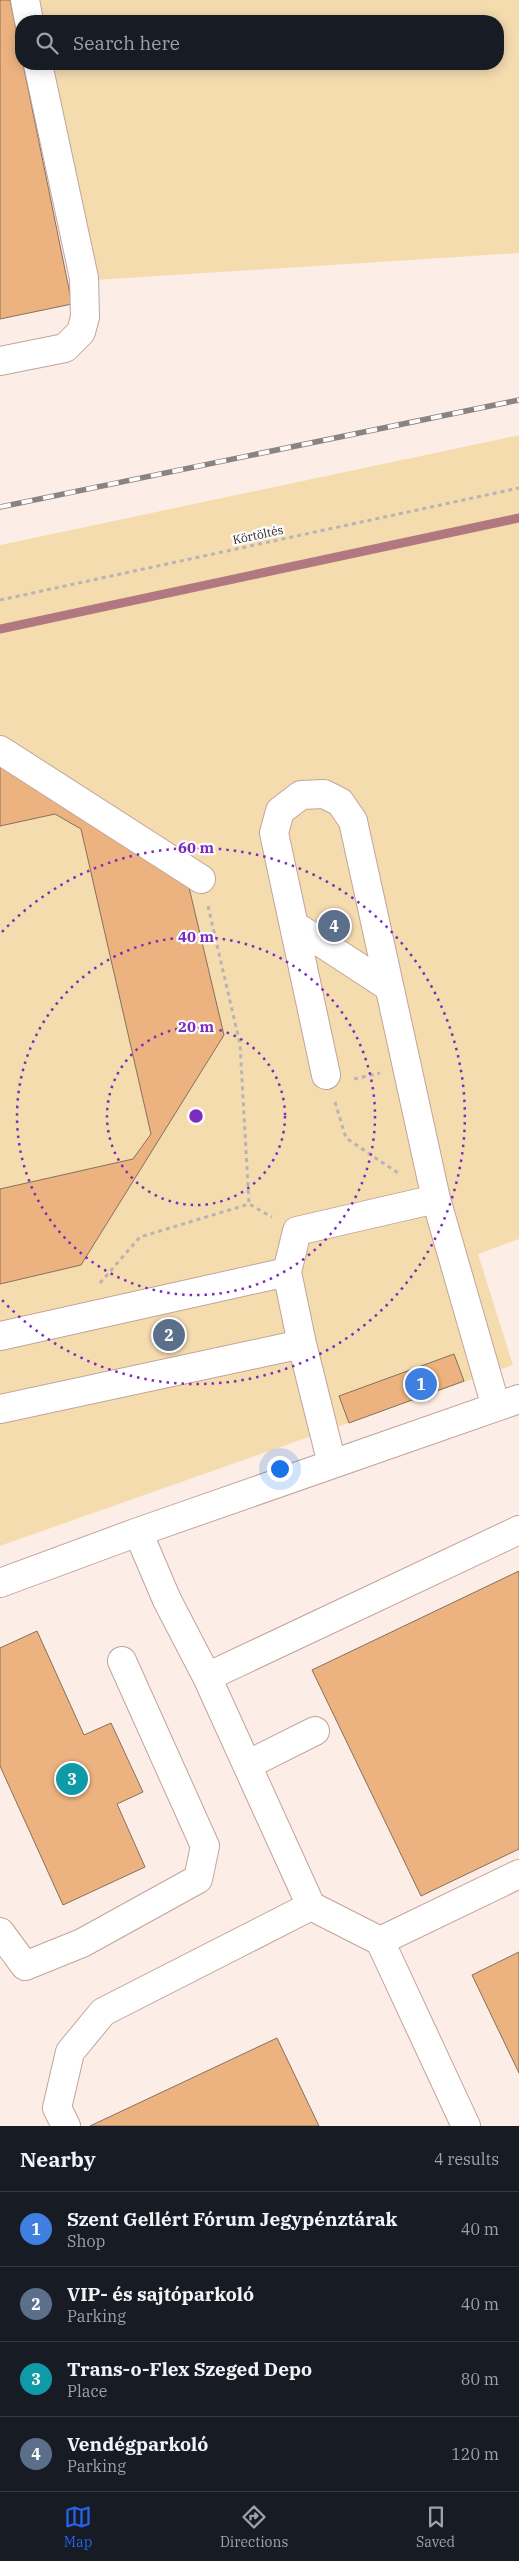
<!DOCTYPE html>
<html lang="en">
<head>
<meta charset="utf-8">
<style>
	body { margin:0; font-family:"IBM Plex Serif",serif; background:#20242c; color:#f1f3f6 }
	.you { position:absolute; left:279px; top:1468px; width:18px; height:18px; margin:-12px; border:4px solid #fff; border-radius:50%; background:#1a73e8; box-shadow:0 0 0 8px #1a73e833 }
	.badge { display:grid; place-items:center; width:32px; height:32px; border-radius:50%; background:#2563eb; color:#fff; font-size:16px; font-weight:700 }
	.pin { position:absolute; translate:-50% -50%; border:2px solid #fff; box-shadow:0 1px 5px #0006 }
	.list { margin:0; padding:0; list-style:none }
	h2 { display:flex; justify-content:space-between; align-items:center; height:65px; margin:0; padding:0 20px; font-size:21px }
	h2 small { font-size:16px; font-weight:400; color:#9ea1a6 }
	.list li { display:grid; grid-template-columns:32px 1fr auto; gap:15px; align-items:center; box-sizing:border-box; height:75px; padding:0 20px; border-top:1px solid #363941 }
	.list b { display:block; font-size:19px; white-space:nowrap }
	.list p { margin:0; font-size:16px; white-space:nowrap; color:#9ea1a6 }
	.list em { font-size:16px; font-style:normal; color:#9ea1a6 }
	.icon { flex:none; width:28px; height:28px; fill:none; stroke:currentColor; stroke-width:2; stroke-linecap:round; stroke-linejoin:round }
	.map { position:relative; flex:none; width:519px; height:2126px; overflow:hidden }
	.search { position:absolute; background:#171b24; box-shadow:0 2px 12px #0003; left:15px; right:15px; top:15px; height:55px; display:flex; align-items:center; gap:12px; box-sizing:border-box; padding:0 18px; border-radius:20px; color:#9ea1a6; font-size:19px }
	.sheet { height:365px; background:#171b24 }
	nav { display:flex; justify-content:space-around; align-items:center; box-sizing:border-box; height:70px; border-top:1px solid #363941; background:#171b24; font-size:14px; color:#9ea1a6 }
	nav a { display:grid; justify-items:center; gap:2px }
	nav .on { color:#2563eb }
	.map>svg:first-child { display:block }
	.built { fill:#fcede6; fill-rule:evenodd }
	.green { fill:#f5dcaf }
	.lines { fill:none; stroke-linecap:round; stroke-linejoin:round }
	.stream { stroke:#b17882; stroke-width:9 }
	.building { fill:#ecb380; stroke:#85705e }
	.minor-casing { stroke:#c1a499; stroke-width:30 }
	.path { stroke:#b8b4b3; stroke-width:3; stroke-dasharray:4 4; stroke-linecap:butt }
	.minor { stroke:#fff; stroke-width:28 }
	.rail-casing { stroke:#898381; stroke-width:5.5 }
	.rail { stroke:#fcfcfc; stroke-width:4; stroke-dasharray:11; stroke-linecap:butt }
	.ring { fill:none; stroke:#7b2cbf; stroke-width:2.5; stroke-dasharray:2.5 5 }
	.labels { text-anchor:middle; stroke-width:4.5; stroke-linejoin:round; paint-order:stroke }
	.street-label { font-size:12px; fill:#352a26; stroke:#fcfcfc }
	.centre { fill:#7b2cbf; stroke:#fcfcfc; stroke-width:2.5 }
	.ring-label { font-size:15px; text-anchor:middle; font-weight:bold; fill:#7b2cbf; stroke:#fcfcfc; stroke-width:4.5; stroke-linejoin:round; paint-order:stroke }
</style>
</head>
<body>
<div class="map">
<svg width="519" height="2126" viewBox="0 0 519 2126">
	<rect width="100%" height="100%" fill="#fcfcfc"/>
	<path class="built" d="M0,0H519V435L0,545ZM21,21H498V64H21Z
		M519,1239V2126H0V1546L513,1365L477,1254Z"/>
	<path class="green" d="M36,0H519V253L95,280L50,64H498V21H41Z
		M519,435V1239L478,1254L513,1365L0,1546V545Z"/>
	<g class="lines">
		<path class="stream" d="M0,629L519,518"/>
	</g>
	<path class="building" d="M0,0H10L72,304L0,319Z
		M0,767L187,879L224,1035L81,1265L0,1284V1189L133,1159L151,1134L81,829L55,814L0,826Z
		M454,1354L464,1381L349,1423L339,1396Z
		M519,1571V1849L421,1896L312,1670Z
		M37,1631L84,1735L111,1723L143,1792L117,1804L145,1867L63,1905L0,1766V1648Z
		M519,1952V2073L472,1975Z
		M277,2038L319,2126H90Z"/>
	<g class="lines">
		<g class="minor-casing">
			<path id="minor" d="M25,0L29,21
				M0,361L65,348L81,332L85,317L84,278L38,64
				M0,750L201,879
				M294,925L389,987
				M326,1075L274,833L280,811L301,795L324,794L340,802L353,821L436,1199
				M0,1336L287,1272
				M0,1409L302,1344
				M332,1464L302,1344L287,1272L297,1231L436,1199L496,1407
				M138,1532L167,1600L207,1677L311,1906
				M0,1583L138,1532L519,1399
				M207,1677L519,1530
				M247,1765L315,1731
				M0,1932L25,1966L82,1943L198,1879L205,1846L122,1661
				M380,1941L519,1874
				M66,2126L57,2108L70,2052L103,2012L311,1906L380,1941L466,2126"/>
		</g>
		<path class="path" d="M0,600L519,488
			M208,906L240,1044L249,1204
			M354,1079L380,1073
			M335,1102L346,1138L401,1175
			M100,1283L140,1237L249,1204L272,1217"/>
		<use href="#minor" class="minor"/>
		<g class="rail-casing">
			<path id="rail" d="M0,507L519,400"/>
		</g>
		<use href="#rail" class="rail"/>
	</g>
	<g class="ring">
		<circle cx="196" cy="1116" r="89"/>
		<circle cx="196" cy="1116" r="179"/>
		<path d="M2 932A268 268 0 1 1 2 1300"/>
	</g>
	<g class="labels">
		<g class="street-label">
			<text transform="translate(258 535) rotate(-12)" y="4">Körtöltés</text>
		</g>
	</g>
	<circle cx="196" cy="1116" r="8" class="centre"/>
	<g class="ring-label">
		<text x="196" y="853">60 m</text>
		<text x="196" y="942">40 m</text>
		<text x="196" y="1032">20 m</text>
	</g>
</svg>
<div class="you"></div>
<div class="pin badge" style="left:421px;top:1384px;background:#3f7fe0">1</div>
<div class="pin badge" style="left:169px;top:1335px;background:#5c6f8a">2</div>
<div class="pin badge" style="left:72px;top:1779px;background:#0f9aa8">3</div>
<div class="pin badge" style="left:334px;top:926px;background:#5c6f8a">4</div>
<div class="search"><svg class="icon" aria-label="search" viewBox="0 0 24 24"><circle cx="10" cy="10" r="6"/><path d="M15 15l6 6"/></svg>Search here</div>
</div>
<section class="sheet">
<h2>Nearby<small>4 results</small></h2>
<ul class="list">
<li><span class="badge" style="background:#3f7fe0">1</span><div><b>Szent Gellért Fórum Jegypénztárak</b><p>Shop</p></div><em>40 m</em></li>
<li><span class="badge" style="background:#5c6f8a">2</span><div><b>VIP- és sajtóparkoló</b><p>Parking</p></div><em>40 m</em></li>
<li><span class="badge" style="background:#0f9aa8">3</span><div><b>Trans-o-Flex Szeged Depo</b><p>Place</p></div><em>80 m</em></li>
<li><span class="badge" style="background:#5c6f8a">4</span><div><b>Vendégparkoló</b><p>Parking</p></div><em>120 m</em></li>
</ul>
</section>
<nav>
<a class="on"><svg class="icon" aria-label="map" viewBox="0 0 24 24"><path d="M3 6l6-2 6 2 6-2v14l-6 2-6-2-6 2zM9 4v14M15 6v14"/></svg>Map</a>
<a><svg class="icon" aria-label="directions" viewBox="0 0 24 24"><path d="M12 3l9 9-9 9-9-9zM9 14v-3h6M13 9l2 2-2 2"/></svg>Directions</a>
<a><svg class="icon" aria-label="saved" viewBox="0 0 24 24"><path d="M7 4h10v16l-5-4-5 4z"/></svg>Saved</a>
</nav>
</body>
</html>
